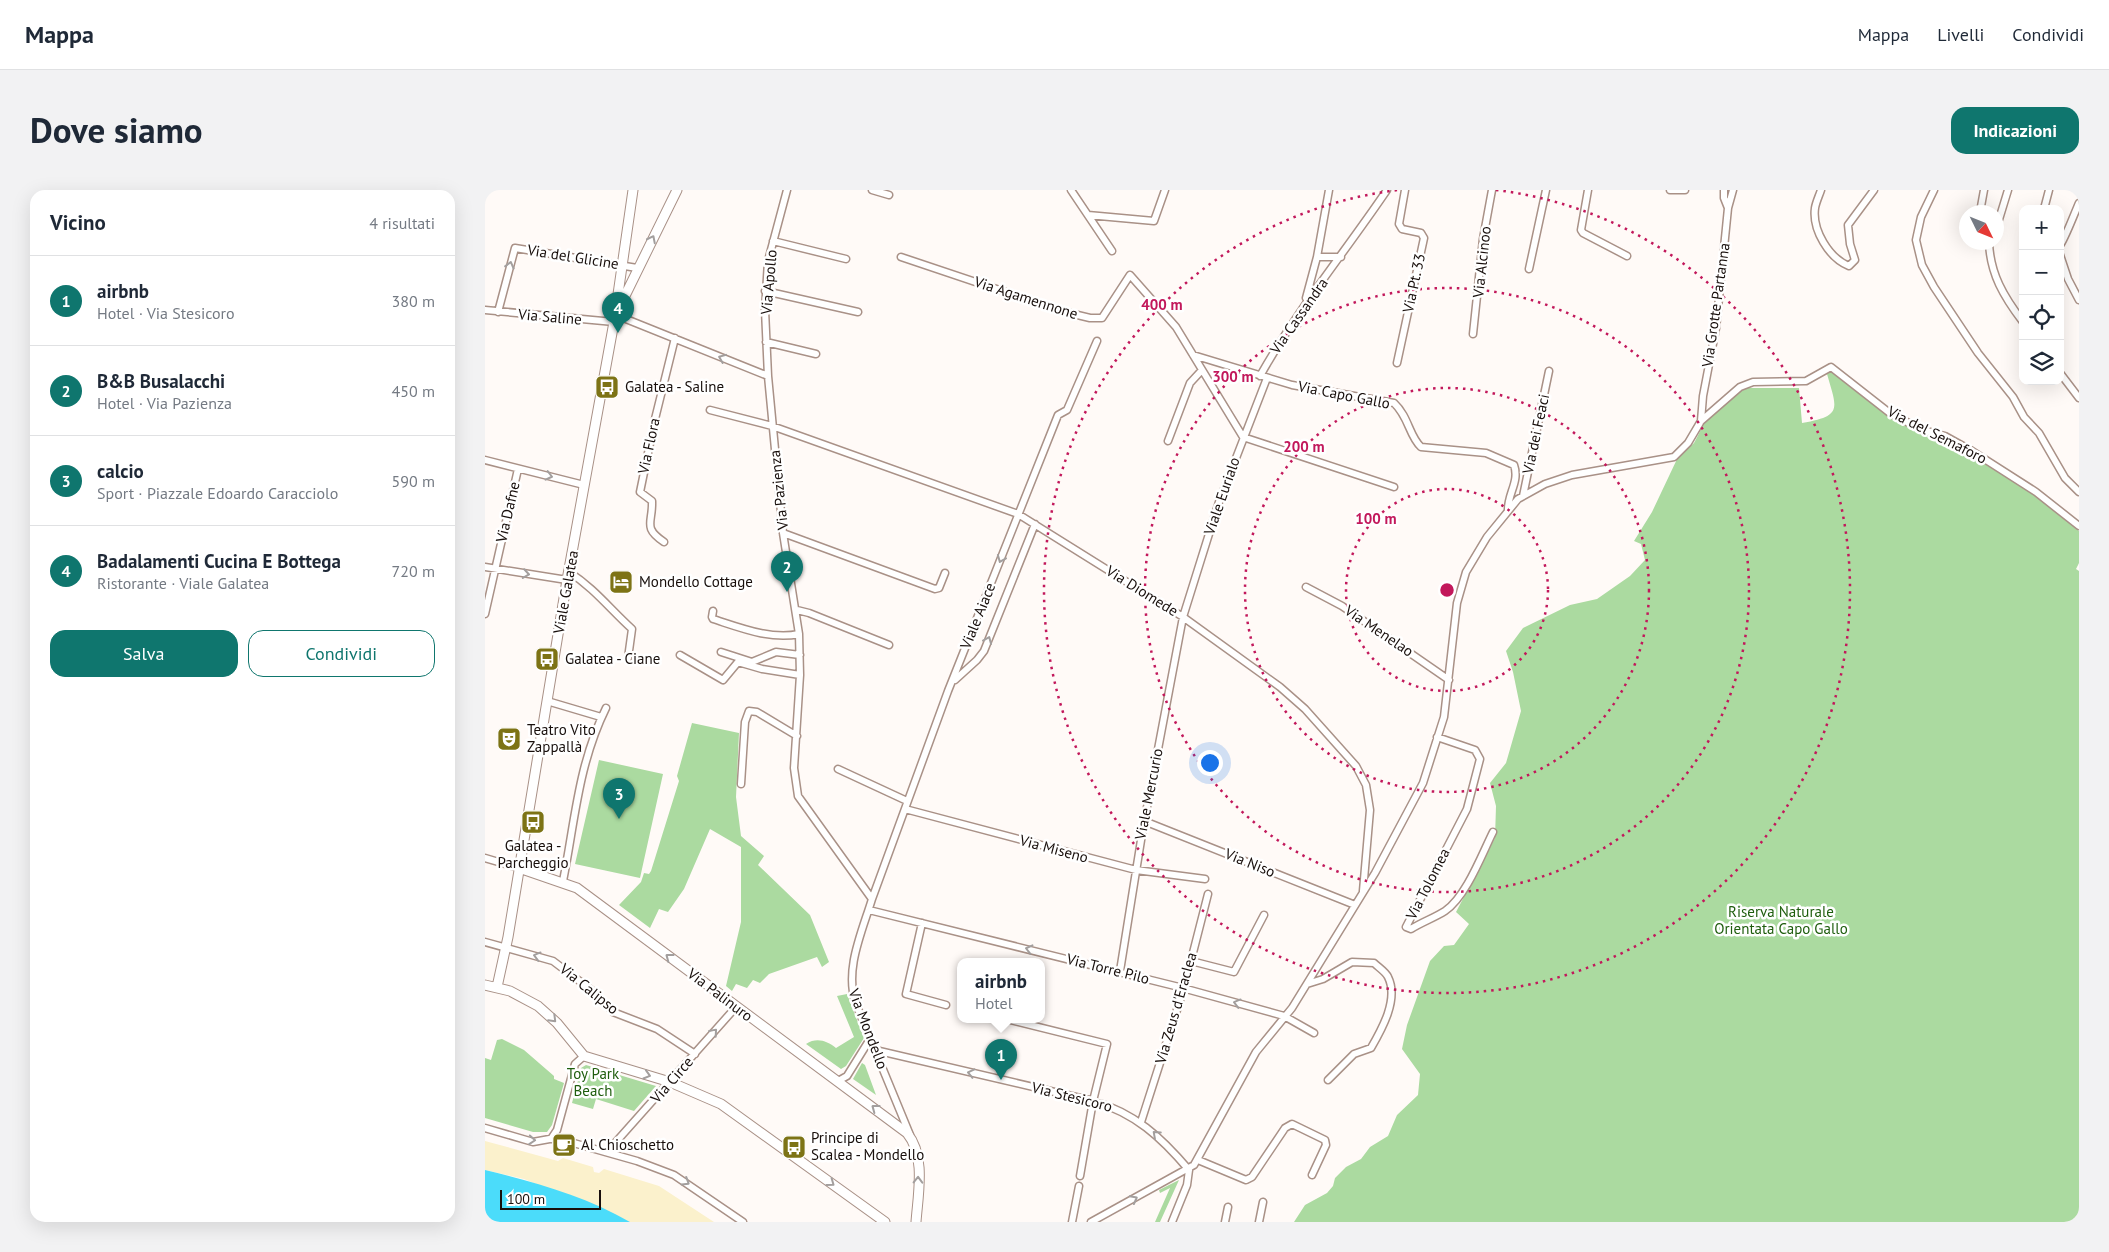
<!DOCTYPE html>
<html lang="it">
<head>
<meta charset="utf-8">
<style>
	body { margin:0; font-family:"PT Sans",sans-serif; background:#f2f2f3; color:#1f2937 }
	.controls { position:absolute; right:15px; top:15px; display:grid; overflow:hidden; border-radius:10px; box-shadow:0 5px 20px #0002 }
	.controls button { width:45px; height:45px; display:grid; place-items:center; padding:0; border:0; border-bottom:1px solid #e0e1e3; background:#fff; color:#1f2937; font:25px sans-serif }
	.compass { position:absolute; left:1474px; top:15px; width:45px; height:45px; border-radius:50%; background:#fff; box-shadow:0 5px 20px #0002; rotate:133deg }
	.scale { position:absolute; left:15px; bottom:12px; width:101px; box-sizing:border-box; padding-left:5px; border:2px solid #180f0c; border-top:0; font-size:14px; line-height:18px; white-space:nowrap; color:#180f0c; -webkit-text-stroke:4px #fff; paint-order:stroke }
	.you { position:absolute; left:724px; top:572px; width:18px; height:18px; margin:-12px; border:4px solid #fff; border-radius:50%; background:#1a73e8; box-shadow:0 0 0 8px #1a73e833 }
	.badge { display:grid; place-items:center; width:32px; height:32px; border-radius:50%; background:#0f766e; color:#fff; font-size:16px; font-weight:700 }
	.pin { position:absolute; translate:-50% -41px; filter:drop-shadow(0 1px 2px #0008) }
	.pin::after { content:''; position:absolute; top:26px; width:18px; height:15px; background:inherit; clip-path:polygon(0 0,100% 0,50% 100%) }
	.popup { position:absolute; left:472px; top:768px; width:88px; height:65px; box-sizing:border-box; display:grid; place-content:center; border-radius:10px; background:#fff; filter:drop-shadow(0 1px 4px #0005); font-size:16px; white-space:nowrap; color:#747a83 }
	.popup b { font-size:19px; color:#1f2937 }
	.popup::after { content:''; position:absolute; left:50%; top:100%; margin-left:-10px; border:10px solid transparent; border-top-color:#fff }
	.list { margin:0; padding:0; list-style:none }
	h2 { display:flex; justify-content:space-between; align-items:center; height:65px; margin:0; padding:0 20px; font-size:21px }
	h2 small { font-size:16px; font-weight:400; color:#747a83 }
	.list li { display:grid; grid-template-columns:32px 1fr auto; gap:15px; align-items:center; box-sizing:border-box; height:90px; padding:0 20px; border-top:1px solid #e0e1e3 }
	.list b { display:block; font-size:19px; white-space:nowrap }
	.list p { margin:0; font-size:16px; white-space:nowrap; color:#747a83 }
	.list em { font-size:16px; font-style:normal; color:#747a83 }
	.actions { display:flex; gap:10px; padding:15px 20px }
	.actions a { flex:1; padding:11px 0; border:1px solid #0f766e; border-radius:15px; text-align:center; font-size:18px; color:#0f766e }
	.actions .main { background:#0f766e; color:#fff }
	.icon { flex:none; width:28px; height:28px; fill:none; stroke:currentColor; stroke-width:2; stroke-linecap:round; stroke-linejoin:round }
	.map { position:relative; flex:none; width:1594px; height:1032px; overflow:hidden; border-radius:15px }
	header { display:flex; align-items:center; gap:30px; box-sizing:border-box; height:70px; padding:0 25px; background:#fff; border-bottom:1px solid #e0e1e3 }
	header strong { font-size:24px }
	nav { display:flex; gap:28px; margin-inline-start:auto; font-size:18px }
	.intro { display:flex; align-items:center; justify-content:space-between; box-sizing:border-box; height:120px; padding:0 30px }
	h1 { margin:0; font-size:35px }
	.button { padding:12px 22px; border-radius:15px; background:#0f766e; color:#fff; font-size:18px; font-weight:700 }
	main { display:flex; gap:30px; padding:0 30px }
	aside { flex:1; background:#fff; border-radius:15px; box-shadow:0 5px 20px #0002 }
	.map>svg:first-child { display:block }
	.green { fill:#abdaa0 }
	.sand { fill:#fbf1cc }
	.water { fill:#4bdcfa }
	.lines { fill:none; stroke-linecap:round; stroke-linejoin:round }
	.minor-casing { stroke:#a99187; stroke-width:9 }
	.secondary-casing { stroke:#a99187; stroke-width:11 }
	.minor { stroke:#fff; stroke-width:6 }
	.secondary { stroke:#fff; stroke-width:9 }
	.oneway { stroke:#a39f9e }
	.ring { fill:none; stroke:#c2185b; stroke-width:2.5; stroke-dasharray:2.5 5 }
	.labels { text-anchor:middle; stroke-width:5; stroke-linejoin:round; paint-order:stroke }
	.street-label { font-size:15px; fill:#180f0c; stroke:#fff }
	.poi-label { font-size:15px; fill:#180f0c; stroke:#fff; text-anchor:start }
	.park-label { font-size:15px; fill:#1e5d0d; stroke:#fff }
	.centre { fill:#c2185b; stroke:#fff; stroke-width:2.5 }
	.ring-label { font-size:15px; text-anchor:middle; font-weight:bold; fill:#c2185b; stroke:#fff; stroke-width:5; stroke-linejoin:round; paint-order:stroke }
</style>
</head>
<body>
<header>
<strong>Mappa</strong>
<nav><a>Mappa</a><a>Livelli</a><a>Condividi</a></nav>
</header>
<div class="intro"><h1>Dove siamo</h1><a class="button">Indicazioni</a></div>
<main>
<aside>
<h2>Vicino<small>4 risultati</small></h2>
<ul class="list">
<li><span class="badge">1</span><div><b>airbnb</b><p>Hotel · Via Stesicoro</p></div><em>380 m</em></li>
<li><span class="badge">2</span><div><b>B&amp;B Busalacchi</b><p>Hotel · Via Pazienza</p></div><em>450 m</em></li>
<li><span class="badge">3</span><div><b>calcio</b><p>Sport · Piazzale Edoardo Caracciolo</p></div><em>590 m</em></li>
<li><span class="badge">4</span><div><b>Badalamenti Cucina E Bottega</b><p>Ristorante · Viale Galatea</p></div><em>720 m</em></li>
</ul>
<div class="actions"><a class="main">Salva</a><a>Condividi</a></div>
</aside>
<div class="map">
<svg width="1594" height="1032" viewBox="0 0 1594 1032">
	<rect width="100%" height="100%" fill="#fffaf7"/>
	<path class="green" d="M1346,181L1405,227L1437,243L1458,249L1486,265L1548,304L1594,341V373L1591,379L1594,381V1032H809L820,1015L842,1003L848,996L850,988L861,977L876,969L885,957L903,946L912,925L933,905L935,884L917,859L922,835L945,771L959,756L969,755L984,734L971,722L1010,648L1011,616L1005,593L1021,573L1036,521L1028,482L1021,461L1038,438L1085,415L1112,409L1145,386L1160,370L1156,354L1149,351L1167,322L1193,267L1209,253L1221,230L1260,198H1314L1317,233C1358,226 1352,219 1342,184Z
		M207,533L254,543L251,607L256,646L279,666L273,675L325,725L344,772L337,777L332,767L284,784L275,793L268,790L262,798L251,794L247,801L241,796L256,732V657L225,639L199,699L183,722L174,719L165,738L134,715L156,692L159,683L164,684L166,681L194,591L192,586Z
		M114,570L178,584L155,688L90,674Z
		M362,804L379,848L361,876L356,879L321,854C332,847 342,851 351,858L369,847L352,806Z
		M17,849L39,860L69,886V889L79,893L67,935L62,942H48L0,928V868L6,870L12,850Z
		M377,873L380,875L391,905L368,889Z
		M101,875L171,896L149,921L111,909L108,919L87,913L96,878Z
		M694,990L675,1032H670L685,998L675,1003L674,1000Z"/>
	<path class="sand" d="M0,951L73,971L78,968L108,977L109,982L114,983L119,979L174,996L229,1032H145L39,989L0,980Z"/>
	<path class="water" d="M0,980C50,992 100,1006 145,1032H0Z"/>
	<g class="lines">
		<g class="minor-casing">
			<path id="minor" d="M302,0L283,71L280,120L283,186L298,343L314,444L315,485L309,578L313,606L387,709C377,742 359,780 371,814L425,945
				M387,0L404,5
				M586,0L627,61
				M1103,0L1096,40L1098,43L1142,66
				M1185,0H1200
				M1239,0V8L1243,18
				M1336,0C1334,6 1331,12 1330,18C1327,40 1344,68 1364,76L1370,70L1365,54L1363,35L1389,0
				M1449,0L1436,27L1431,50L1437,75L1449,97L1493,163L1528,207L1539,227L1554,243L1580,288L1594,302
				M1559,19L1564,0
				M1495,22L1499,0
				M603,25L669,31L680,0
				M1512,36L1523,0
				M288,51L361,69
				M1504,52C1505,84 1519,107 1538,132
				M1575,55C1579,51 1590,22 1594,13
				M1575,65L1583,89L1594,110
				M416,67L580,122L605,128H617L645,85L691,137L758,247L909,297
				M832,67H856
				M1044,79L1061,0
				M280,101L373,122
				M821,108L832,67L844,0
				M0,120L129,132
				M13,122L30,58L152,78
				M131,125L283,186
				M988,144L998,49L1007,0
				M281,152L331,164
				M708,165L807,195L909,213C924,227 924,246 936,257L1001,263L1029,275C1035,292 1022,304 1023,321
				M912,173L939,48L936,43L917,39L914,34L920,0
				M1575,183L1594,208
				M775,186C812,120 860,62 902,0
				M225,220L287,236L533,324L698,427L795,497L820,519L871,576L881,595L885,620L878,701
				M1216,231L1218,206L1231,138L1243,18L1248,0
				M683,251L705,193L717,180
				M0,270L99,295
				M1038,306L1064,181
				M298,343L450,399L454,398L460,383
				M179,352C157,337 168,333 167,311L155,302L170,229L190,148
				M0,377L82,390
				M84,382C109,398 125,419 147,439L143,468
				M821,397L857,416L964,490
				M312,420L324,423L404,455
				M228,421L227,427L228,429C256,438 286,450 314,444
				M0,424L33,279
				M236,462L267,472L291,462L315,465
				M195,465L238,490L253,472L277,479L315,485
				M470,490L492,470L499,461L550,334
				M62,511L116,527
				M952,547L990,560L995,569L982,619L921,737L926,739C937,732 949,728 960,721C981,707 997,664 1008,642
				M353,579L422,611
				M256,594L260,532L264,521L272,522L312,546
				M420,619L651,680L720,689
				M659,631L870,715
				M0,668L34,678
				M78,691C90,631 93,575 121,518
				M387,709L463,501L573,225L582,220L612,151
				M384,720L694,797L799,826L829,843
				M437,733L421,804L461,815
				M0,752L68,771L109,802L128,822L172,839L210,864
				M706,771L749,782L779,725
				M635,781L657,644L698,427L734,312L782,188
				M822,794L838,789L867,772L889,773C893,777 901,782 903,787C914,809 897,839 886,858L869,864L843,890
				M521,829L622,854L608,911L595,986
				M390,860L608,911C650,923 676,947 704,980
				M353,891L362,886L385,849
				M656,932L699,798L723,704
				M0,938L48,952L70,948L78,950L152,971L189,985L258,1032
				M66,949L72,940L90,874L99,866
				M122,962L251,817
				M713,970L761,990L767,987L800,938L807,934L840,950L841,955L827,985
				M587,1032L594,996
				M606,1032L709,975L771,862L807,818L890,683L938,593L959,527L972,413L981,382L1002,347L1033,309L1060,294L1087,285L1189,267L1203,253L1216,231L1255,197L1268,192L1321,191L1346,177L1406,224L1438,240L1460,246L1487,261L1551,302L1594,336
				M687,1032L702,995L704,980
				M740,1032L743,1017
				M774,1032L778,1012"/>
		</g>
		<g class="secondary-casing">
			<path id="secondary" d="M134,118L192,0
				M34,678L92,698L422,943C441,966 433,1004 431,1032
				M0,795L25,801L53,816L72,833L99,866L185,892L236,914L400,1032
				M12,797L23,747L82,390L129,132L148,0"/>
		</g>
		<use href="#minor" class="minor"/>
		<use href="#secondary" class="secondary"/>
	</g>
	<defs><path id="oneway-chevron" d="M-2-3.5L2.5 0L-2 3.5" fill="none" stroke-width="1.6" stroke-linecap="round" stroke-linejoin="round" transform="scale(1.25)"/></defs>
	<g class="oneway">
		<use href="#oneway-chevron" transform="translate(167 49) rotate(-63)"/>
		<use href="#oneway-chevron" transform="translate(25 75) rotate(-76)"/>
		<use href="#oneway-chevron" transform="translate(237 168) rotate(-158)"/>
		<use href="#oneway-chevron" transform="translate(64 286) rotate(14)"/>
		<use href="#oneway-chevron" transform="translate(516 369) rotate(112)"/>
		<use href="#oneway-chevron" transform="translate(41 384) rotate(9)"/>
		<use href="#oneway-chevron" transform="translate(503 450) rotate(-67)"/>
		<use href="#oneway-chevron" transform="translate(544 759) rotate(-166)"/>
		<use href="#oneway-chevron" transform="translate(52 766) rotate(-165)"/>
		<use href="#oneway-chevron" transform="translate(184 767) rotate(-143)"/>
		<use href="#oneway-chevron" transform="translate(752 813) rotate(-165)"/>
		<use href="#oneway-chevron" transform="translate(68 829) rotate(45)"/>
		<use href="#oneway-chevron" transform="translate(229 842) rotate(-49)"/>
		<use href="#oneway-chevron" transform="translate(486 883) rotate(-167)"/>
		<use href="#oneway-chevron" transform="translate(162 885) rotate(17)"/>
		<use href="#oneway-chevron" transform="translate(390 918) rotate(-143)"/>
		<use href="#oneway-chevron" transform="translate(671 944) rotate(-138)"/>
		<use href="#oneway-chevron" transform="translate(47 950) rotate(4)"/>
		<use href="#oneway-chevron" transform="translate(433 990) rotate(-89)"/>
		<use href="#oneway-chevron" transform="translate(201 992) rotate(32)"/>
		<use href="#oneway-chevron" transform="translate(346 993) rotate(36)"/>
		<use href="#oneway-chevron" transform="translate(649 1009) rotate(-28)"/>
	</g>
	<g class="ring">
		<circle cx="962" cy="400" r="101"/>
		<circle cx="962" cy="400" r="202"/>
		<circle cx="962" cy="400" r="302"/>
		<path d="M1011 0A403 403 0 1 1 913 0"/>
	</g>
	<defs>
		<g id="bus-square" transform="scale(1.25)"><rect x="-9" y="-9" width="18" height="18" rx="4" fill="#7d7315" stroke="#fff"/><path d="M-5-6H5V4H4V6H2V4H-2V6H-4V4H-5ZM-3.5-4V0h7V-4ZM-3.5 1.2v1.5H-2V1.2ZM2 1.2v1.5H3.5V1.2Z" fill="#fff"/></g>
		<g id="hotel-square" transform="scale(1.25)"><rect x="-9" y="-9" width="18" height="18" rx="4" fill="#7d7315" stroke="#fff"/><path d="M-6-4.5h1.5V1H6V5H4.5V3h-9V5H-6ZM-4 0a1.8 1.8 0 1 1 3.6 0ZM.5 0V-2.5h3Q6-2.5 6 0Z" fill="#fff"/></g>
		<g id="theatre-square" transform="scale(1.25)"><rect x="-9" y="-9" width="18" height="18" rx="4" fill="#7d7315" stroke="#fff"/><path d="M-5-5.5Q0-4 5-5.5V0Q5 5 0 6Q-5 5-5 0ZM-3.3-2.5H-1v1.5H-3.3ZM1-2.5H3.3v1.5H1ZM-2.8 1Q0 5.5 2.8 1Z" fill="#fff"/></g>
		<g id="cafe-square" transform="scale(1.25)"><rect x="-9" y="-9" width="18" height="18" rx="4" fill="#7d7315" stroke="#fff"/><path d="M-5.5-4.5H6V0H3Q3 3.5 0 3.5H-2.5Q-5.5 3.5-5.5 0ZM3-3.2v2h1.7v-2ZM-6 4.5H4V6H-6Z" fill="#fff"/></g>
	</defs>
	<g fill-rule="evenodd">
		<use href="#bus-square" x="122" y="197"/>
		<use href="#hotel-square" x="136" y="392"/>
		<use href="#bus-square" x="62" y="469"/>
		<use href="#theatre-square" x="24" y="549"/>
		<use href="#bus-square" x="48" y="632"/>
		<use href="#cafe-square" x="79" y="955"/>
		<use href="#bus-square" x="309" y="957"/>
	</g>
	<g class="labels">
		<g class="street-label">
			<text transform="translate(88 67) rotate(9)" y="5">Via del Glicine</text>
			<text transform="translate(997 72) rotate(-84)" y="5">Via Alcinoo</text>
			<text transform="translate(284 92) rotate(-85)" y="5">Via Apollo</text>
			<text transform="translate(929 93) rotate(-78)" y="5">Via Pt. 33</text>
			<text transform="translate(541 108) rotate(18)" y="5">Via Agamennone</text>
			<text transform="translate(1231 115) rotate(-82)" y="5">Via Grotte Partanna</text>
			<text transform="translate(814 126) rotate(-55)" y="5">Via Cassandra</text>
			<text transform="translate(65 127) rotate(5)" y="5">Via Saline</text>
			<text transform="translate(859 205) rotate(11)" y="5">Via Capo Gallo</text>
			<text transform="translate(1051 244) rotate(-78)" y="5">Via dei Feaci</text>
			<text transform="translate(1452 245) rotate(27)" y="5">Via del Semaforo</text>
			<text transform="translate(164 256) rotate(-78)" y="5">Via Flora</text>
			<text transform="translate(294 300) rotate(-96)" y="5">Via Pazienza</text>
			<text transform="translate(737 306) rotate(-71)" y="5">Viale Eurialo</text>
			<text transform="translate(23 322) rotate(-77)" y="5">Via Dafne</text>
			<text transform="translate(657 401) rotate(32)" y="5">Via Diomede</text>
			<text transform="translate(81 402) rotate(-80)" y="5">Viale Galatea</text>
			<text transform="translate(493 426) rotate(-68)" y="5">Viale Aiace</text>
			<text transform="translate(894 441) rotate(34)" y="5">Via Menelao</text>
			<text transform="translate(664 604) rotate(-79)" y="5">Viale Mercurio</text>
			<text transform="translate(569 659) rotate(15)" y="5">Via Miseno</text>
			<text transform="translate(765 673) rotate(22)" y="5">Via Niso</text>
			<text transform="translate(943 694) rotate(-63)" y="5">Via Tolomea</text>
			<text transform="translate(623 779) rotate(14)" y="5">Via Torre Pilo</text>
			<text transform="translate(104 799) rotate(39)" y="5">Via Calipso</text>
			<text transform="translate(235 805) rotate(37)" y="5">Via Palinuro</text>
			<text transform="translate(691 818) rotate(-74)" y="5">Via Zeus d'Eraclea</text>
			<text transform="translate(383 839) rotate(69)" y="5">Via Mondello</text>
			<text transform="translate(187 890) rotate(-49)" y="5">Via Circe</text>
			<text transform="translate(587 907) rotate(14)" y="5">Via Stesicoro</text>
		</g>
		<g class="poi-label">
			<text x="140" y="202">Galatea - Saline</text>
			<text x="154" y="397">Mondello Cottage</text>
			<text x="80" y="474">Galatea - Ciane</text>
			<text x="42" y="545">Teatro Vito<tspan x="42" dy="17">Zappallà</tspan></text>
			<text x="48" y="661" text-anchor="middle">Galatea -<tspan x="48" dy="17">Parcheggio</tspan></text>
			<text x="326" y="953">Principe di<tspan x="326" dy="17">Scalea - Mondello</tspan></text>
			<text x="96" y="960">Al Chioschetto</text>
		</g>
		<g class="park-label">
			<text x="1296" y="727">Riserva Naturale<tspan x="1296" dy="17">Orientata Capo Gallo</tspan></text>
			<text x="108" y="889">Toy Park<tspan x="108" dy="17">Beach</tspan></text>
		</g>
	</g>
	<circle cx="962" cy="400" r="8" class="centre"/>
	<g class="ring-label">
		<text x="677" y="120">400 m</text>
		<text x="748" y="192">300 m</text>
		<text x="819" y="262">200 m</text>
		<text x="891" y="334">100 m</text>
	</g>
</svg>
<div class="controls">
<button>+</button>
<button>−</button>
<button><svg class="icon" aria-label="locate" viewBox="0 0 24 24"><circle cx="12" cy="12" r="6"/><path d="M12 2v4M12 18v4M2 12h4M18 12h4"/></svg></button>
<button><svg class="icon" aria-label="layers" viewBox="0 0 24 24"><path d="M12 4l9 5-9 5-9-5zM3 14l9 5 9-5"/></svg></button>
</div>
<svg class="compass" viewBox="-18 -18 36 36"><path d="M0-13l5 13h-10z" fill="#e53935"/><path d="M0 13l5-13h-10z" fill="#747a83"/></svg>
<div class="scale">100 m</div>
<div class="you"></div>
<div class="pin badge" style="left:516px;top:890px">1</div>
<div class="popup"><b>airbnb</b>Hotel</div>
<div class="pin badge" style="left:302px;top:402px">2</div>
<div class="pin badge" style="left:134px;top:629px">3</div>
<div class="pin badge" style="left:133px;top:143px">4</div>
</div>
</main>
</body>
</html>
